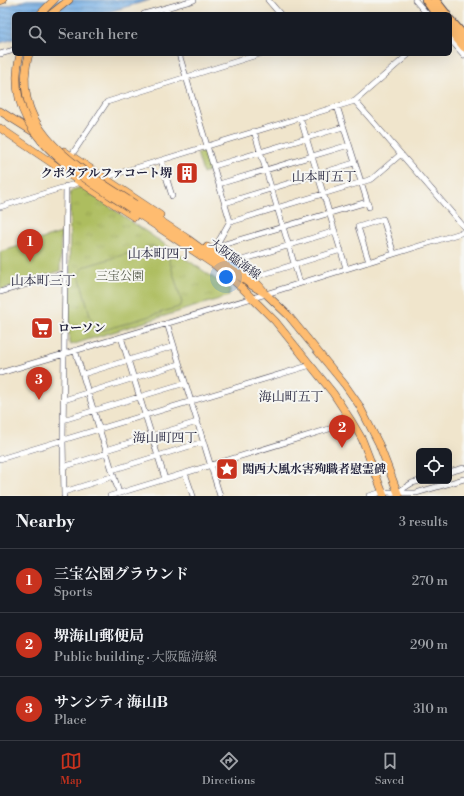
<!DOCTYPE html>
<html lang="en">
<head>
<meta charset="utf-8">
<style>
	body { margin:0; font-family:"Libre Bodoni","Noto Serif JP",serif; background:#242831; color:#f1f3f6 }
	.controls { position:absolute; right:12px; bottom:12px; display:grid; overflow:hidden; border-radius:6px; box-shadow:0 4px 16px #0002 }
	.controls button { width:36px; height:36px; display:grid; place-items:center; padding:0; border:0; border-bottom:1px solid #363941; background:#171b24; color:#f1f3f6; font:20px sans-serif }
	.you { position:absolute; left:226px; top:277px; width:14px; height:14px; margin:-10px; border:3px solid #fff; border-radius:50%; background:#1a73e8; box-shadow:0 0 0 6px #1a73e833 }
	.badge { display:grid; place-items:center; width:26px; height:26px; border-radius:50%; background:#c8321e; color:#fff; font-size:13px; font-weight:700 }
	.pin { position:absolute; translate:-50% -33px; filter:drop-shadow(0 1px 2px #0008) }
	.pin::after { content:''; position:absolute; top:21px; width:14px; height:12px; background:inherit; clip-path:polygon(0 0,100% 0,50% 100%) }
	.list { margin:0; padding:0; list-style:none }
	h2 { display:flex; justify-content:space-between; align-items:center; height:52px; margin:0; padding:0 16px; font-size:17px }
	h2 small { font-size:13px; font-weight:400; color:#9ea1a6 }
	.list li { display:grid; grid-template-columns:26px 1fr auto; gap:12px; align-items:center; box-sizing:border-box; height:64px; padding:0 16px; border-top:1px solid #363941 }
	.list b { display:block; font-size:15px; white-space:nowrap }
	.list p { margin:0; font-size:13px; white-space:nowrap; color:#9ea1a6 }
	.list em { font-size:13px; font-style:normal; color:#9ea1a6 }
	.icon { flex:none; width:22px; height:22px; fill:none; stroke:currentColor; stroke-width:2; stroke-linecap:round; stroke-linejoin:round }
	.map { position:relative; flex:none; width:464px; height:496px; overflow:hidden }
	.search { position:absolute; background:#171b24; box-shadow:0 4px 16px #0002; left:12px; right:12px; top:12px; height:44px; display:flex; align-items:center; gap:10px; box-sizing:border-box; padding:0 14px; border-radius:6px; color:#9ea1a6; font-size:15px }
	.sheet { height:244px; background:#171b24 }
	nav { display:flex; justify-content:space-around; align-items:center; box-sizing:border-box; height:56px; border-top:1px solid #363941; background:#171b24; font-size:11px; color:#9ea1a6 }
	nav a { display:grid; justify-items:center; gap:2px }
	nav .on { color:#c8321e }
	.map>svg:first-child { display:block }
	.grass { fill:url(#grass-tufts); stroke:#68704d }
	.garden { fill:#adbd5f; stroke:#68704d }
	.water { fill:url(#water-rules); stroke:#4c6a92 }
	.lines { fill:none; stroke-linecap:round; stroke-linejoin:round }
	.minor-casing { stroke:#413f51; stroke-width:6 }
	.major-casing { stroke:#413f51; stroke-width:8 }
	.highway-casing { stroke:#413f51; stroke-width:10 }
	.minor { stroke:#fff; stroke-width:5 }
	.major { stroke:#febc70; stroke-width:7 }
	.highway { stroke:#febc70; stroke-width:8 }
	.major-bridge-casing { stroke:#413f51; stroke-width:8; stroke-linecap:butt }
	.major-bridge { stroke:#febc70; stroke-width:7 }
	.labels { text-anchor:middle; stroke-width:4; stroke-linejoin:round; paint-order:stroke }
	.poi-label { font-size:12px; font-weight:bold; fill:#22223b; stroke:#f6f6f2; text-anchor:start }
	.street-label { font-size:12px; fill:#22223b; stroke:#f6f6f2 }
	.park-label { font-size:12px; fill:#535848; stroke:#f6f6f2 }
	.neighbourhood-label { font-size:13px; fill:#22223b; stroke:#f6f6f2 }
</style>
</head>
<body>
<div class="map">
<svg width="464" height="496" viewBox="0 0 464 496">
	<defs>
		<pattern id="grass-tufts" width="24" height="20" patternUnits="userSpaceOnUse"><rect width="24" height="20" fill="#adbd5f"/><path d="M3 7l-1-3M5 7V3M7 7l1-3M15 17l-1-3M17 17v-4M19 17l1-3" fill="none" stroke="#95a253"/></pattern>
		<pattern id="water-rules" width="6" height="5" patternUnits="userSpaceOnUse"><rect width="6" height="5" fill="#77b1e8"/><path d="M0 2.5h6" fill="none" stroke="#6190bd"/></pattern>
	</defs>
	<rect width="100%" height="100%" fill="#f6f6f2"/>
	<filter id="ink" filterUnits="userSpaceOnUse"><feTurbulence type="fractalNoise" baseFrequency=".025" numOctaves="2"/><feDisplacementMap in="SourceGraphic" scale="8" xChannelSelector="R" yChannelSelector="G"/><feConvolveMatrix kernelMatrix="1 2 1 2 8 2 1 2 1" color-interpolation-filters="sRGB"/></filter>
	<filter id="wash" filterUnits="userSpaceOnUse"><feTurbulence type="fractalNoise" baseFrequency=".012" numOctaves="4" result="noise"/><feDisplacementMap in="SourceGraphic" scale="16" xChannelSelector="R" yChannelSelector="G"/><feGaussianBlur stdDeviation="0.9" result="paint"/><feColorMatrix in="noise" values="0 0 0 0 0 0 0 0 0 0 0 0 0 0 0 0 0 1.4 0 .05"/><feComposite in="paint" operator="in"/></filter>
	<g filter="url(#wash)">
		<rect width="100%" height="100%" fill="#f0e5cc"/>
		<path class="grass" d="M203,151L206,153L212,170L203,173L197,153Z
			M81,187L230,289L229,296L71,345L69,343L70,193L73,190Z"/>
		<path class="garden" d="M61,233L60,271L0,290V252Z
			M153,246L168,256L182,303L179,307L98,332L94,330L79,275L83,267Z"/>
		<path class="water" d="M27,0H150L101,14H14V39L0,43V8Z"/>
	</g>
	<g filter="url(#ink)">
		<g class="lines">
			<g class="minor-casing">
				<path id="minor" d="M268,0L280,14
					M415,0L427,14
					M166,8L167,14
					M144,14L194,0
					M450,39L464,55
					M0,54L14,50
					M179,54L230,221L213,251
					M355,101L464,227
					M337,106L369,207
					M300,117L346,268
					M254,131L300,283
					M71,156L107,102L260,54
					M161,160L172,196
					M214,166L343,127
					M103,178L355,101L409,54
					M219,184L349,145
					M225,203L354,163
					M0,207L81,182
					M230,221H234L372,179L401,154
					M217,245H222L367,202
					M369,262L358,227L383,219L394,254
					M234,265L239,261L335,231
					M251,278L341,250
					M0,292L65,273
					M167,323L220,496
					M121,337L165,479
					M75,350L119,493
					M0,373L266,294L464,232
					M83,374L174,346
					M64,400L179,364
					M63,420L185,383
					M106,450L197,422
					M0,459L311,365
					M63,467L107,453
					M112,470L203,442
					M449,472L464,468
					M185,473L193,496
					M64,492L114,476
					M398,492L412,483L420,481
					M64,496L63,440L66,186
					M110,496L352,422
					M369,496L382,492L416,493L464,479"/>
			</g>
			<g class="major-casing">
				<path id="major" d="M0,1L3,0
					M40,14L54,0
					M51,14L69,0
					M0,111L35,133
					M0,128L80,182L134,217
					M64,151L160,215
					M135,204L188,239L251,285L266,294L288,315L345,385L359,405L379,444L399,496
					M131,209L216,266L242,288L275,321L333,393L352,422L362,439L384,496
					M207,247C226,259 249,272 263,290"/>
			</g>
			<g class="highway-casing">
				<path id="highway" d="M426,0L436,14
					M435,0L446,14
					M450,20L464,36
					M450,30L464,47"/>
			</g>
			<use href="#minor" class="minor"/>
			<use href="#major" class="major"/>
			<use href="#highway" class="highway"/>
			<g class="major-bridge-casing">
				<path id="major-bridge" d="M20,54C0,134 77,173 131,209
					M29,54C7,132 82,169 135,204"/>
			</g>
			<use href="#major-bridge" class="major-bridge"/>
		</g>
	</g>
	<defs>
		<g id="building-square" transform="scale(1.15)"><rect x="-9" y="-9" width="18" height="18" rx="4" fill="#c8321e" stroke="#f6f6f2"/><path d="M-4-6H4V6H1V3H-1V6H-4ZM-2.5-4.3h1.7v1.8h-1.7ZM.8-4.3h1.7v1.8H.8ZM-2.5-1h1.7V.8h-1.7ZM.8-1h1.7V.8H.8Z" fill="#fff"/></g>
		<g id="supermarket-square" transform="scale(1.15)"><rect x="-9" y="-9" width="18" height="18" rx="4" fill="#c8321e" stroke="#f6f6f2"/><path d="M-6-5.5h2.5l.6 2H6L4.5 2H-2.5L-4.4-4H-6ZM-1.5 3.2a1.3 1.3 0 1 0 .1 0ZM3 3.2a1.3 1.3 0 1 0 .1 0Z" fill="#fff"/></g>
		<g id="sight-square" transform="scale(1.15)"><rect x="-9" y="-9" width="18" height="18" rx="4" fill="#c8321e" stroke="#f6f6f2"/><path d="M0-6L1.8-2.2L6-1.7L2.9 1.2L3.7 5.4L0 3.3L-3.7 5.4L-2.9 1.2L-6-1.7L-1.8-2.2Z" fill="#fff"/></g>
	</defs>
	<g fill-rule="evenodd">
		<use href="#building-square" x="187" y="173"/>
		<use href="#supermarket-square" x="42" y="328"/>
		<use href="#sight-square" x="227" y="469"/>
	</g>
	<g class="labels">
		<g class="poi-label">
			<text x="172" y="177" text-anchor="end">クボタアルファコート堺</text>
			<text x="58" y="332">ローソン</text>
			<text x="242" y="473">関西大風水害殉職者慰霊碑</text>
		</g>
		<g class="street-label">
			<text transform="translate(235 259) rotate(36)" y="4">大阪臨海線</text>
		</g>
		<g class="park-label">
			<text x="120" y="280">三宝公園</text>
		</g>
		<g class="neighbourhood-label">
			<text x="324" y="181">山本町五丁</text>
			<text x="160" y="258">山本町四丁</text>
			<text x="43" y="285">山本町三丁</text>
			<text x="291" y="401">海山町五丁</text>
			<text x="165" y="442">海山町四丁</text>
		</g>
	</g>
</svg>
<div class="controls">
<button><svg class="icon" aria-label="locate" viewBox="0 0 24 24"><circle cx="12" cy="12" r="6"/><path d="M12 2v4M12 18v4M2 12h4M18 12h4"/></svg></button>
</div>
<div class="you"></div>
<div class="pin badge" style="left:30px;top:262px">1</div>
<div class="pin badge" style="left:342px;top:448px">2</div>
<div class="pin badge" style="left:39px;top:400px">3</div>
<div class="search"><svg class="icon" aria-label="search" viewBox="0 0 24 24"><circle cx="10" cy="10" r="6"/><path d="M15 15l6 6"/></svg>Search here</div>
</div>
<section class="sheet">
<h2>Nearby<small>3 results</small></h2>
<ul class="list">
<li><span class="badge">1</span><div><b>三宝公園グラウンド</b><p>Sports</p></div><em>270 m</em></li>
<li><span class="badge">2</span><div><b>堺海山郵便局</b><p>Public building · 大阪臨海線</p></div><em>290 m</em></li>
<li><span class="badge">3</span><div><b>サンシティ海山B</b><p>Place</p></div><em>310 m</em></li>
</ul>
</section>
<nav>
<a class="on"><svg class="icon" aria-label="map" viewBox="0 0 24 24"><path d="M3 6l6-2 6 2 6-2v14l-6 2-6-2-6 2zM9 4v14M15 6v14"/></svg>Map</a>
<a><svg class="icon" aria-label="directions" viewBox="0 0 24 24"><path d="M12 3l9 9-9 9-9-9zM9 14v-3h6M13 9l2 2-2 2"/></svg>Directions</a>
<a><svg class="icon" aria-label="saved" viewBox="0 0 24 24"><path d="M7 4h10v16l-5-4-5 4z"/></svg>Saved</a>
</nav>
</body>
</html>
